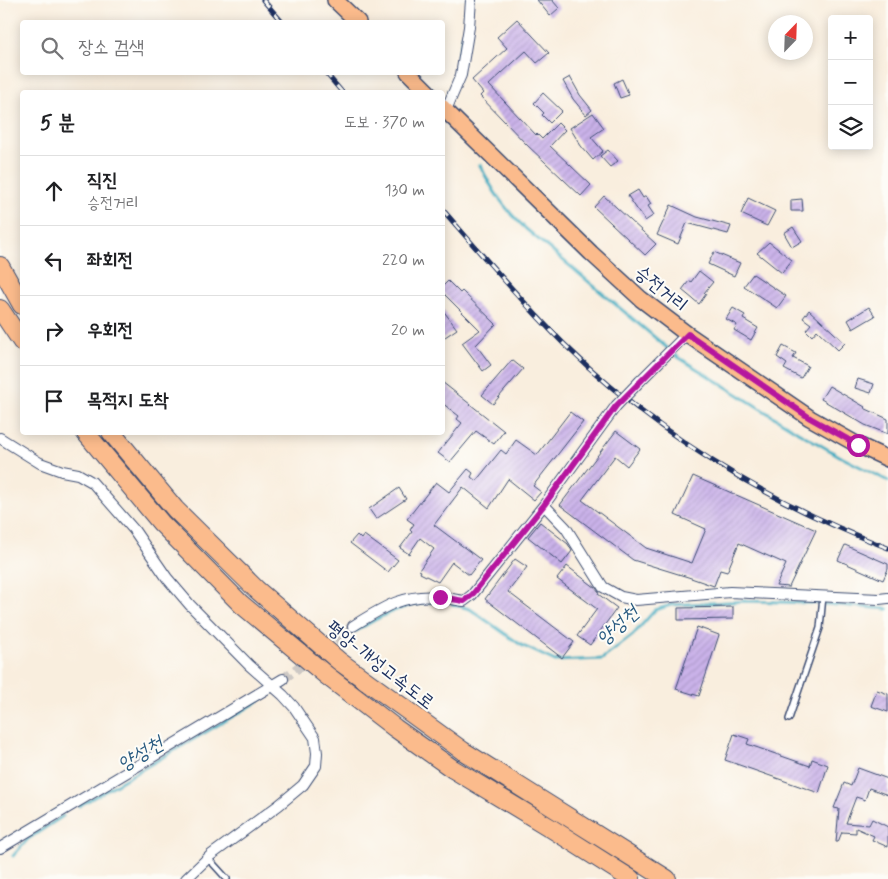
<!DOCTYPE html>
<html lang="ko">
<head>
<meta charset="utf-8">
<style>
	body { margin:0; font-family:Mynerve,"Poor Story",sans-serif; background:#f6f6f6; color:#202124 }
	.controls { position:absolute; right:15px; top:15px; display:grid; overflow:hidden; border-radius:5px; box-shadow:0 2px 12px #0003 }
	.controls button { width:45px; height:45px; display:grid; place-items:center; padding:0; border:0; border-bottom:1px solid #e0e0e0; background:#fff; color:#202124; font:25px sans-serif }
	.compass { position:absolute; left:768px; top:15px; width:45px; height:45px; border-radius:50%; background:#fff; box-shadow:0 2px 12px #0003; rotate:23deg }
	.stop { position:absolute; width:15px; height:15px; margin:-11px; border:4px solid #b5179e; border-radius:50%; background:#fff }
	.stop.end { background:#b5179e; border-color:#fff; box-shadow:0 1px 5px #0008 }
	.list { margin:0; padding:0; list-style:none }
	h2 { display:flex; justify-content:space-between; align-items:center; height:65px; margin:0; padding:0 20px; font-size:21px }
	h2 small { font-size:16px; font-weight:400; color:#757577 }
	.list li { display:grid; grid-template-columns:32px 1fr auto; gap:15px; align-items:center; box-sizing:border-box; height:70px; padding:0 20px; border-top:1px solid #e0e0e0 }
	.list b { display:block; font-size:19px; white-space:nowrap }
	.list p { margin:0; font-size:16px; white-space:nowrap; color:#757577 }
	.list em { font-size:16px; font-style:normal; color:#757577 }
	.icon { flex:none; width:28px; height:28px; fill:none; stroke:currentColor; stroke-width:2; stroke-linecap:round; stroke-linejoin:round }
	.map { position:relative; flex:none; width:888px; height:879px; overflow:hidden }
	.search { position:absolute; background:#fff; box-shadow:0 2px 12px #0003; left:20px; top:20px; width:425px; height:55px; display:flex; align-items:center; gap:12px; box-sizing:border-box; padding:0 18px; border-radius:5px; color:#757577; font-size:19px }
	.panel { position:absolute; background:#fff; box-shadow:0 2px 12px #0003; left:20px; top:90px; width:425px; height:345px; border-radius:5px }
	.map>svg:first-child { display:block }
	.lines { fill:none; stroke-linecap:round; stroke-linejoin:round }
	.stream { stroke:#43adc2; stroke-width:3 }
	.building { fill:url(#building-hatch) }
	.minor-tunnel { stroke:#cdc8c4; stroke-width:10; stroke-dasharray:10 5; stroke-linecap:butt }
	.service-casing { stroke:#3c4c71; stroke-width:8 }
	.minor-casing { stroke:#3c4c71; stroke-width:12 }
	.primary-casing { stroke:#3c4c71; stroke-width:18 }
	.motorway-casing { stroke:#3c4c71; stroke-width:20 }
	.service { stroke:#fff; stroke-width:5 }
	.minor { stroke:#fff; stroke-width:10 }
	.primary { stroke:#fbbb8c; stroke-width:15 }
	.motorway { stroke:#fbbb8c; stroke-width:18 }
	.rail-casing { stroke:#1b2f5e; stroke-width:5 }
	.rail { stroke:#fdfcf7; stroke-width:3; stroke-dasharray:9; stroke-linecap:butt }
	.minor-bridge-casing { stroke:#3c4c71; stroke-width:12; stroke-linecap:butt }
	.minor-bridge { stroke:#fff; stroke-width:10 }
	.route { stroke:#b5179e; stroke-width:6 }
	.labels { text-anchor:middle; stroke-width:4; stroke-linejoin:round; paint-order:stroke }
	.street-label { font-size:19px; fill:#1b2f5e; stroke:#fdfcf7 }
	.water-label { font-size:20px; font-style:italic; fill:#295b81; stroke:#fdfcf7 }
</style>
</head>
<body>
<div class="map">
<svg width="888" height="879" viewBox="0 0 888 879">
	<defs>
		<pattern id="building-hatch" width="6" height="6" patternUnits="userSpaceOnUse" patternTransform="scale(1.25)"><rect width="6" height="6" fill="#cab2e9"/><path d="M-1 1l2-2M0 6l6-6M5 7l2-2" fill="none" stroke="#ad99ca"/></pattern>
	</defs>
	<rect width="100%" height="100%" fill="#fdfcf7"/>
	<filter id="ink" filterUnits="userSpaceOnUse"><feTurbulence type="fractalNoise" baseFrequency=".02" numOctaves="2"/><feDisplacementMap in="SourceGraphic" scale="10" xChannelSelector="R" yChannelSelector="G"/><feConvolveMatrix kernelMatrix="1 2 1 2 8 2 1 2 1" color-interpolation-filters="sRGB"/></filter>
	<filter id="wash" filterUnits="userSpaceOnUse"><feTurbulence type="fractalNoise" baseFrequency=".0096" numOctaves="4" result="noise"/><feDisplacementMap in="SourceGraphic" scale="20" xChannelSelector="R" yChannelSelector="G"/><feGaussianBlur stdDeviation="1.12" result="paint"/><feColorMatrix in="noise" values="0 0 0 0 0 0 0 0 0 0 0 0 0 0 0 0 0 1.4 0 .05"/><feComposite in="paint" operator="in"/></filter>
	<g filter="url(#wash)">
		<rect width="100%" height="100%" fill="#f9eede"/>
		<g class="lines">
			<path class="stream" d="M458,56L463,35
				M480,165C493,192 504,208 526,229L678,357L798,432L843,458L888,481
				M452,604L470,609L521,645L555,661L602,659L633,635L655,610L671,605L747,601L811,603L888,609
				M356,631C380,616 407,602 436,602
				M79,806L254,704L273,690
				M13,856L28,839L63,816"/>
		</g>
		<g id="blocks">
			<path class="building" d="M537,0H552L559,8L550,16Z
				M517,19L549,53L537,63L526,51L489,85L536,135L537,134L542,139L558,123L565,130L550,146L591,185L581,196L527,145L480,96L483,93L472,80L507,48L497,37Z
				M570,77L580,95L592,110L586,115L573,99L563,81Z
				M622,79L629,95L620,98L614,83Z
				M543,93L562,111L550,123L542,115L544,113L534,103Z
				M593,113L604,128L591,137L603,151L593,160L581,146L570,128Z
				M608,150L618,161L610,167L600,156Z
				M638,190L643,198L646,196L651,204L648,206L654,215L645,221L628,196Z
				M604,196L656,244L645,255L594,207Z
				M748,198L775,211L767,226L741,214Z
				M802,199L803,211H791V200Z
				M671,205L697,217L731,226L728,234L687,223L678,244L657,235Z
				M793,227L802,241L792,247L784,233Z
				M769,242L792,260L782,273L757,253Z
				M714,252L740,263L734,276L708,264Z
				M699,271L713,282L704,293L706,294L699,304L682,290L689,281L691,282Z
				M753,274L786,296L777,308L744,286Z
				M448,281L460,293L462,291L496,324L476,345L491,365L483,371L462,343L480,330L442,292V287Z
				M869,307L875,316L853,329L848,320Z
				M733,308L745,315L743,319L758,328L751,340L734,330L737,325L726,319Z
				M442,309L457,329L442,339Z
				M809,310L845,343L838,350L817,330L812,336L806,330L811,324L803,318Z
				M783,346L796,353L793,358L808,366L801,378L784,369L787,364L777,357Z
				M512,360L523,369L493,404L482,395Z
				M858,379L874,384L871,393L855,388Z
				M442,382L504,431L494,444L476,431L450,462L438,453L462,423L457,419L459,416L442,403Z
				M829,386L865,407L864,408L888,419V434L865,425L821,399Z
				M570,412L583,422L533,486L541,492L534,500L508,479L489,508L463,487L434,525L481,560L469,575L452,562L438,582L420,573L421,571L419,570L434,549L420,538L409,554L400,548L412,532L410,530L414,524L407,519L436,482L449,492L468,469L473,473L471,477L476,481L501,450L506,454L516,440L537,455Z
				M616,431L640,449L627,466L615,456L582,500L646,548L692,563L706,529L675,515L693,476L816,530L789,587L776,586L786,564L739,543L727,572L720,570L714,586L688,577L633,560L560,505Z
				M399,488L406,499L376,519L369,509Z
				M540,522L568,544L572,551L562,564L528,537Z
				M357,535L361,539L364,535L398,560L388,572L350,543Z
				M845,545L888,564V569L883,580L838,560Z
				M515,559L527,567L508,592L574,642L562,658L485,599Z
				M567,566L596,588L599,592L598,594L617,608L590,645L577,636L597,609L557,579Z
				M733,607V619L678,620V608Z
				M697,627L719,635L699,696L676,689Z
				M877,690L888,694V712L871,706Z
				M734,734L749,739L747,744L810,766L812,759L828,765L819,793L725,760Z
				M858,768L888,779V795L869,788L865,800L856,797L846,823L869,825L872,819L888,827V847L872,840L874,836L856,828V833L842,832L838,842H836L839,809L834,808L844,783L851,786Z"/>
		</g>
	</g>
	<g filter="url(#ink)">
		<use href="#blocks" fill-opacity="0" stroke="#3c4c71" stroke-width="1"/>
		<g class="lines">
			<path class="minor-tunnel" d="M322,650L353,626
				M283,679L311,658"/>
			<g class="service-casing">
				<path id="service" d="M789,719L820,628L823,596
					M208,858L227,879"/>
			</g>
			<g class="minor-casing">
				<path id="minor" d="M446,110L461,75L469,27L471,0
					M640,381L687,334
					M0,438L40,463L62,471L78,474L92,482L134,530L167,578L190,605L249,665L283,695L294,707L315,738L317,753L316,766L303,785L279,805L211,855L186,879
					M544,505L566,528L603,587L621,597L636,600L730,592L879,599L888,598
					M353,626C382,608 404,593 440,597C448,598 456,600 464,601L472,595L544,505L616,406
					M0,848L283,679"/>
			</g>
			<g class="primary-casing">
				<path id="primary" d="M335,0L358,22
					M408,72L428,92
					M442,107L591,253L641,299L687,334L810,418L858,445L888,459"/>
			</g>
			<g class="motorway-casing">
				<path id="motorway" d="M0,266L22,305
					M0,309L22,342
					M85,432L161,523L241,604L326,675L395,728L453,769L549,827L631,879
					M111,432L175,509L256,589L339,661L463,751L667,879"/>
			</g>
			<use href="#service" class="service"/>
			<use href="#minor" class="minor"/>
			<use href="#primary" class="primary"/>
			<use href="#motorway" class="motorway"/>
			<g class="rail-casing">
				<path id="rail" d="M263,0L282,22
					M325,72L342,92
					M442,209C482,255 521,301 564,344C656,434 768,502 888,548"/>
			</g>
			<use href="#rail" class="rail"/>
			<g class="minor-bridge-casing">
				<path id="minor-bridge" d="M616,406L640,381"/>
			</g>
			<use href="#minor-bridge" class="minor-bridge"/>
		</g>
	</g>
	<g class="lines" filter="url(#ink)">
		<path class="route" d="M440,597L464,601L472,595L544,505L616,406L688,334L810,418L858,445"/>
	</g>
	<g class="labels">
		<g class="street-label">
			<text transform="translate(662 288) rotate(39)" y="7">승전거리</text>
			<text transform="translate(381 664) rotate(38)" y="7">평양-개성고속도로</text>
		</g>
		<g class="water-label">
			<text transform="translate(617 625) rotate(-42)" y="7">양성천</text>
			<text transform="translate(140 753) rotate(-30)" y="7">양성천</text>
		</g>
	</g>
</svg>
<div class="controls">
<button>+</button>
<button>−</button>
<button><svg class="icon" aria-label="layers" viewBox="0 0 24 24"><path d="M12 4l9 5-9 5-9-5zM3 14l9 5 9-5"/></svg></button>
</div>
<svg class="compass" viewBox="-18 -18 36 36"><path d="M0-13l5 13h-10z" fill="#e53935"/><path d="M0 13l5-13h-10z" fill="#757577"/></svg>
<div class="stop" style="left:858px;top:445px"></div>
<div class="stop end" style="left:440px;top:597px"></div>
<div class="search"><svg class="icon" aria-label="search" viewBox="0 0 24 24"><circle cx="10" cy="10" r="6"/><path d="M15 15l6 6"/></svg>장소 검색</div>
<section class="panel">
<h2>5 분<small>도보 · 370 m</small></h2>
<ul class="list">
<li><svg class="icon" aria-label="ahead" viewBox="0 0 24 24"><path d="M12 20V5M6 11l6-6 6 6"/></svg><div><b>직진</b><p>승전거리</p></div><em>130 m</em></li>
<li><svg class="icon" aria-label="left" viewBox="0 0 24 24"><path d="M17 20v-9H6M10 6l-5 5 5 5"/></svg><div><b>좌회전</b></div><em>220 m</em></li>
<li><svg class="icon" aria-label="right" viewBox="0 0 24 24"><path d="M7 20v-9h11M14 6l5 5-5 5"/></svg><div><b>우회전</b></div><em>20 m</em></li>
<li><svg class="icon" aria-label="arrive" viewBox="0 0 24 24"><path d="M6 21V4h12l-3 4 3 4H6"/></svg><div><b>목적지 도착</b></div></li>
</ul>
</section>
</div>
</body>
</html>
